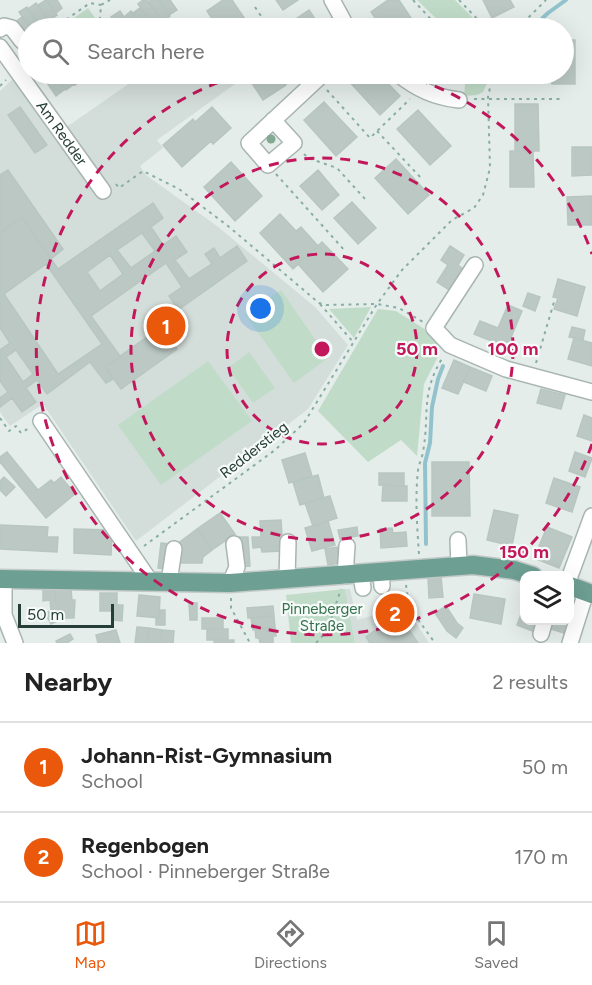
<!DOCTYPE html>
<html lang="en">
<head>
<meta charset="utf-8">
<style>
	body { margin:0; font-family:Figtree,sans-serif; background:#f6f6f6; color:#222 }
	.controls { position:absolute; right:18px; bottom:18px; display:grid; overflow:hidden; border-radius:12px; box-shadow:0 6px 24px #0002 }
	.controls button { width:54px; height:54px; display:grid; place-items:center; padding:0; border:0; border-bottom:2px solid #e0e0e0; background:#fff; color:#222; font:30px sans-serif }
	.scale { position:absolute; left:18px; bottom:15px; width:96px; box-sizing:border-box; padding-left:6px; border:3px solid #263e38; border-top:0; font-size:16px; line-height:21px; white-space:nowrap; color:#263e38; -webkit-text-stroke:4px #f6faf8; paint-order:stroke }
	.you { position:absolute; left:261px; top:309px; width:21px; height:21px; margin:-15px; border:4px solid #fff; border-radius:50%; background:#1a73e8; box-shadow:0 0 0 9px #1a73e833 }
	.badge { display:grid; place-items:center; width:39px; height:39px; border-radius:50%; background:#ea580c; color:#fff; font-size:20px; font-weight:700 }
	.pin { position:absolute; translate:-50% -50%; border:3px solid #fff; box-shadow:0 2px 6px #0006 }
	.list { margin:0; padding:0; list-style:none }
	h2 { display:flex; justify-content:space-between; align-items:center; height:78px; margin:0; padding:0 24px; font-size:26px }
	h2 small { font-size:20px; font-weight:400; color:#767676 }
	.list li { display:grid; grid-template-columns:39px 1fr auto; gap:18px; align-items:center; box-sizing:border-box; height:90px; padding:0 24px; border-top:2px solid #e0e0e0 }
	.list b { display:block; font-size:22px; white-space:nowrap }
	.list p { margin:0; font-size:20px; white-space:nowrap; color:#767676 }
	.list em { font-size:20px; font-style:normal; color:#767676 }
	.icon { flex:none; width:33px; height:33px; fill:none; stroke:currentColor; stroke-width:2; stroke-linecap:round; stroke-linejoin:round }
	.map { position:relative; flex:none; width:592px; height:643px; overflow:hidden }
	.search { position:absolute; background:#fff; box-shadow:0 6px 24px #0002; left:18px; right:18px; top:18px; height:66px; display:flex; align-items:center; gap:15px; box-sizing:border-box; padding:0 21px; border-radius:33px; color:#767676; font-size:22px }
	.sheet { height:258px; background:#fff }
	nav { display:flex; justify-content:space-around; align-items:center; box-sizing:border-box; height:84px; border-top:2px solid #e0e0e0; background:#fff; font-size:16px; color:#767676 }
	nav a { display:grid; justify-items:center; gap:3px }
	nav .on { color:#ea580c }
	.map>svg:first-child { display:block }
	.built { fill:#d3ddd9 }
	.green { fill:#c0dcc8 }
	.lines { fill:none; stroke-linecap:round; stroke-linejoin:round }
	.stream { stroke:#92c3cd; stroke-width:4 }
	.building { fill:#bbc8c3; stroke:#b8c6c1; stroke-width:1.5; fill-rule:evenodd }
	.minor-casing { stroke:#a8b5b1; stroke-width:18 }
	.major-casing { stroke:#c2c9c7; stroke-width:21 }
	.path { stroke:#88aea3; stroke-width:2; stroke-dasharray:3 4.5; stroke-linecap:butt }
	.minor { stroke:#fff; stroke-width:15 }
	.major { stroke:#6e9f93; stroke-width:18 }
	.tree { fill:#83a993 }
	.ring { fill:none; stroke:#c2185b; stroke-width:3; stroke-dasharray:10 8 }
	.labels { text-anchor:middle; stroke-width:4.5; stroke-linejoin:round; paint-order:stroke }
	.street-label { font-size:15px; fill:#263e38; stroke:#f6faf8 }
	.park-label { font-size:15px; fill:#33714c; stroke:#f6faf8 }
	.centre { fill:#c2185b; stroke:#f6faf8; stroke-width:3 }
	.ring-label { font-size:18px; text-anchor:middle; font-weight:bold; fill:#c2185b; stroke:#f6faf8; stroke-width:4.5; stroke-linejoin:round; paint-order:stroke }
</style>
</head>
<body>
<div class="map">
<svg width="592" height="643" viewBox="0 0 592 643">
	<rect width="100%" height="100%" fill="#e5edea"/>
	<path class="built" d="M143,74H239L242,79L157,140L163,148L140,166L146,175L217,226L315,307L348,345L308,409L136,541L43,404L10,426L0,412V91L14,78L55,135Z
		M345,589H350L357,620L405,606L429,643H355Z"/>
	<path class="green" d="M417,0H455L483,28H446Z
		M88,8L95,18L80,28H60Z
		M466,74H491L483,92L477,95L464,96Z
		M281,290L328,358L294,383L245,314Z
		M371,307L354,338L329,309Z
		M378,309L396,311L431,333L438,343L439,355L424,384L417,456L401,440L368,462L318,411Z
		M249,352L275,388L253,403L228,368Z
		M208,361L252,421L161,485L118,425Z
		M345,589L355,643H291L286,595Z"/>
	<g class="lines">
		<path class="stream" d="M532,28L548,13L566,0
			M501,82L505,74
			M426,544L425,463L430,443L432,407L438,379L443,366"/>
	</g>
	<path class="building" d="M46,0H57L62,8L56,13Z
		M46,0L57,15L49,21L38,5Z
		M143,0H147L161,19L153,25L138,4Z
		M151,0H159L170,16L163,22L148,2Z
		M159,0H170L177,10L169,15Z
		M223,0H232L251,28H218L207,11Z
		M276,0H298L283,10Z
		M388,0H399L415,24L408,28H382L371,12Z
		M483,0H510L514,7L492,18Z
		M36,3L48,20L39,25L28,9Z
		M27,7L38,23L30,28L19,12Z
		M140,8L152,24L146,28L133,13Z
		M309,10L321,28H294L290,23Z
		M120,11L124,17L132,28H119L111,17Z
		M131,11L143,27L142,28H132L124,17Z
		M22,17L30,28H28V36L25,38L14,23Z
		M564,40H575V84H552L551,74H564Z
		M41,74H54L65,89L56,96Z
		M54,74H66L74,84L66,90Z
		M66,74H77L82,80L75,85Z
		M246,74H278L286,85L263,100Z
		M353,74H379L400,96L380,115L347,79Z
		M418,74H437L424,82Z
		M324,102L357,137L336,156L304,120Z
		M515,104H538L539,151H515Z
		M20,107L47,145L35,153L8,115Z
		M212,107L231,128L213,144L211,141L182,167L163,145L193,119L195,122Z
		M418,110L451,146L430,165L397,129Z
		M572,147H592V175L572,176Z
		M510,151H533L534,187H510Z
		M396,159L429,195L408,214L375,178Z
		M231,162L262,196L235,221L204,187Z
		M8,170L63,249L51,259L22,217L0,233V175Z
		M318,170L339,195L322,210L300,186Z
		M592,196V225H568L567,197Z
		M352,202L376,228L358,244L334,218Z
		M153,203L163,218L151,227L163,245L176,236L187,252L175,260L189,279L212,264L205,254L214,248L220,258L237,246L247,261L178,310L169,296L182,287L166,263L91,316L120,356L105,367L113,379L106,383L90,362L47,394L37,380L26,388L36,402L22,412L12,398L0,407V398L8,392L0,381V350L10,343L0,328V233L22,217L58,269ZM142,233L155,251L131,268L117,250ZM110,255L123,274L100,291L87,272ZM46,264L102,344L58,374L4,294ZM16,350L33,374L23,382L6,357Z
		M280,214L296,231L301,227L318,246L293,269L260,233Z
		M322,242L348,269L323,292L298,264Z
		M450,246L464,255L458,265L467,272L454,293L437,282L448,265L441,260Z
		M558,279L585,287L577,316L554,309L558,298L553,297Z
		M528,293L540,297L535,311L523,306Z
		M508,305L522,311L507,347L474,334L480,321L498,328Z
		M161,327L177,349L121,389L105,367Z
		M572,327L585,330L583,340L569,337Z
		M574,338L592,343V366L568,359Z
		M454,360L470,367L458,394L442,388Z
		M470,367L492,376L486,391L464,382Z
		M541,389L565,395L561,409L537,403Z
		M584,415L592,418V441L577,436Z
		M7,452L38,490L51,480L54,483L61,477L75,494L46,518L0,462V457Z
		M575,452L592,458L585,477L569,471Z
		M305,453L312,476L289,483L282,460Z
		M432,462H469L470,516H432Z
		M379,473H404V486L379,485Z
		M318,475L324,498L300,505L293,482Z
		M4,477L15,487L6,496L0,490V481Z
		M554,478L580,487L572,512L546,503Z
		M383,485L407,486V501H382Z
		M330,496L337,518L313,526L305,503Z
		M494,510L518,515L512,546L487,540Z
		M220,513L235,534L212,550L197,529Z
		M281,520L283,551L262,552L261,547L253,548L252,537H261L260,521Z
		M328,521L335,545L312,551L305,528Z
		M0,525L48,527L47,537H58L57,552L0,549Z
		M357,527L358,536L340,539L338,530Z
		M547,527L572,537L559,568L534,558Z
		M392,528L393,533L406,532L407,546L381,548L380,529Z
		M74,529L112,530L111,555L74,553Z
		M197,529L212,550L203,557L202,563H178L177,544Z
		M238,537H248L250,566L240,567Z
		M161,543L170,544L167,569L158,568Z
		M337,547L340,563L328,565L325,549Z
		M441,577L443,597L429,598L428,578Z
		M43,588H56L55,600L64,618L51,624L45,613L51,611L50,600L43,601Z
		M56,588L71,589L72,600H75L74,618H64L55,600Z
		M100,593H117V605H123L122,621L113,620V611H100Z
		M474,594L505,599L501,624L470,618Z
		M139,595L160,597L159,618L137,616Z
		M189,603H197V620H190Z
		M273,606L274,616L248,618L247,608Z
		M446,606L457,623L463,628L456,638L447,631L435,613Z
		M524,606V620H543L538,633L517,625Z
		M160,610H165V625H156V618H159Z
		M398,614L418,643H370L366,637Z
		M274,616L275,627L253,630L251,618Z
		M202,618H223V629H202Z
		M550,620H569L564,633L548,628Z
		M137,627L149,628L148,643H135Z
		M275,627L276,636H273V643H260L259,638H256L255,629Z
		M149,628L162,630L160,643H148Z
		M207,629H228V640H207Z
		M116,630L120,643H98L96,635Z
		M162,630L174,631L173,643H160Z
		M70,634L73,639L67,643H57L56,641Z
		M214,640H234V643H214Z"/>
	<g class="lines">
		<g class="minor-casing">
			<g id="minor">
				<path d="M332,0L343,20L346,28"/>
				<path d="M0,29L4,26L12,28L22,41"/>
				<path id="s1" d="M0,47L103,191"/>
				<path d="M398,74C417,89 434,97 459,100"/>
				<path d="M273,120L294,143L268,165L249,143L323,74"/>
				<path d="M475,265L434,328L450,345L506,369L592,392"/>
				<path d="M41,421L150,581"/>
				<path d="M458,540L459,566"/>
				<path d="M381,572L382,586"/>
				<path d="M361,574L363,588"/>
				<path d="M345,576L347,546"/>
				<path d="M570,576L592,516"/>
				<path d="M4,579V615L15,643"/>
				<path d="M287,579L288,542"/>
				<path d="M169,582L174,549"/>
				<path d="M230,583L237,567L234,544"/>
				<path d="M541,634L545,620"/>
				<path d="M570,643L586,592"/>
			</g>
		</g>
		<g class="major-casing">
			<path id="major" d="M0,579L230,583L473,565L514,570L533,576
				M570,586L592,594"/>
		</g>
		<path class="path" d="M413,0L439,28
			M459,0L486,28
			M255,7L269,28
			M54,28L90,3L101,5
			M87,28L100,19L101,5L110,0
			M518,28L546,0
			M461,74L463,81L461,88
			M0,86L6,80
			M327,90L370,138L410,99
			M474,99H564
			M377,131L421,178
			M304,154L308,158L337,168L365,199
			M276,174L346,252
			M116,184L119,188L143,171L179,189L228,226L319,303L326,305L377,304L399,308L423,322
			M320,304L354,343
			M536,363L554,302
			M0,418L9,431L16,426L21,433L29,428
			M144,546L275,450L304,423L377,304L402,270L452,220L474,208L483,195L490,168L488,97L493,74
			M419,554C417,526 415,498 418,470C419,464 422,458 423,452C430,413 420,394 443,357
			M406,585L409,607L435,643
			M231,598V608L250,643
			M316,643L327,631L341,589"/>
		<use href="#minor" class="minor"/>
		<use href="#major" class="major"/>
	</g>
	<circle class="tree" cx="271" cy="139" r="4.5"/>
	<g class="ring">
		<circle cx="322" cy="349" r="95"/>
		<circle cx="322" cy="349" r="191"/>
		<path d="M592 444A286 286 0 1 1 243 74M401 74A286 286 0 0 1 592 254"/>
	</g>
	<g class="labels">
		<g class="street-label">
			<text dy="5" stroke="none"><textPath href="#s1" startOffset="106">Am Redder</textPath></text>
			<text transform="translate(254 450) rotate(-38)" y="5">Redderstieg</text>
		</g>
		<g class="park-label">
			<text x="322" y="614">Pinneberger<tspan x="322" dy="17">Straße</tspan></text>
		</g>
	</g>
	<circle cx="322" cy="349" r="9" class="centre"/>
	<g class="ring-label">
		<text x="417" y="355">50 m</text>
		<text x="513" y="355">100 m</text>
		<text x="524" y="558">150 m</text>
	</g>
</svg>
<div class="controls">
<button><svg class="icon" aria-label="layers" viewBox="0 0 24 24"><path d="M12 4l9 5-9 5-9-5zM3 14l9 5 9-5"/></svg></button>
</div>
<div class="scale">50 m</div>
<div class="you"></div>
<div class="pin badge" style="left:166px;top:326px">1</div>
<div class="pin badge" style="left:395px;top:613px">2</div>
<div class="search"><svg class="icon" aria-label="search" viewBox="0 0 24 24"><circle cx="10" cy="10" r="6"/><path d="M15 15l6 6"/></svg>Search here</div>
</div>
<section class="sheet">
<h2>Nearby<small>2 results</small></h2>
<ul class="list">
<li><span class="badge">1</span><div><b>Johann-Rist-Gymnasium</b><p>School</p></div><em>50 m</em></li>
<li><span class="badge">2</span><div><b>Regenbogen</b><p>School · Pinneberger Straße</p></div><em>170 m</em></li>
</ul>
</section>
<nav>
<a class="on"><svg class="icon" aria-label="map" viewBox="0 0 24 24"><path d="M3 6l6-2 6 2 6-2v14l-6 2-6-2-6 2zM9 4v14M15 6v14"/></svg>Map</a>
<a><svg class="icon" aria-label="directions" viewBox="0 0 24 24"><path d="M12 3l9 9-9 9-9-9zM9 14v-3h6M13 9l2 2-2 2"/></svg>Directions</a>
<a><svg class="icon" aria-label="saved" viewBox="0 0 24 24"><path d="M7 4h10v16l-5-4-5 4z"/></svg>Saved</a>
</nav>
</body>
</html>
